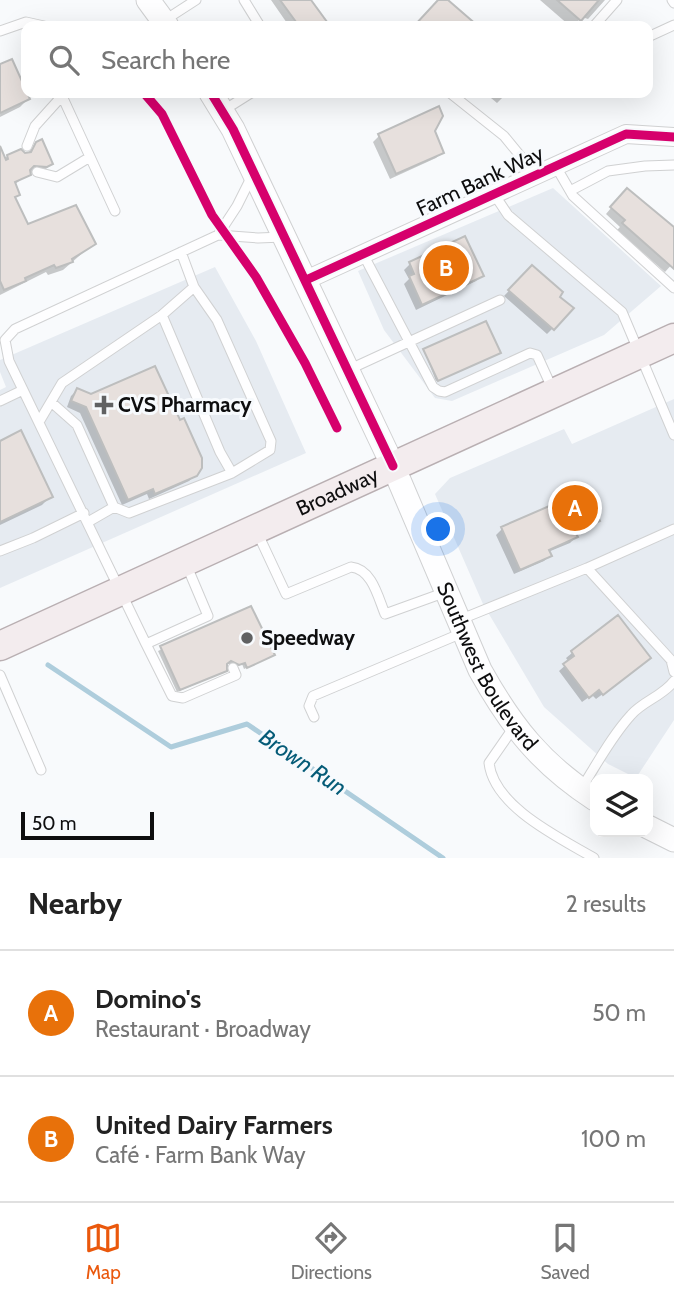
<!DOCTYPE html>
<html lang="en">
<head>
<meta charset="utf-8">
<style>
	body { margin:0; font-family:Cabin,sans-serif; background:#f2f2f2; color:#222 }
	.controls { position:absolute; right:21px; bottom:21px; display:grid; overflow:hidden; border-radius:14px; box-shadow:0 7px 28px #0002 }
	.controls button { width:63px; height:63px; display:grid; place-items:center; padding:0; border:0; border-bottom:2px solid #e0e0e0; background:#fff; color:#222; font:35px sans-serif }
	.scale { position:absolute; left:21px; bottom:18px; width:133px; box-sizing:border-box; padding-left:7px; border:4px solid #0e0e0f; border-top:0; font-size:19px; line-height:24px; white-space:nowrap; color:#0e0e0f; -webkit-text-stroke:5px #f7fafd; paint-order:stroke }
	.you { position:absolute; left:439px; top:530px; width:24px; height:24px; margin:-18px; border:5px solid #fff; border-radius:50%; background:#1a73e8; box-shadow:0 0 0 10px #1a73e833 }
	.badge { display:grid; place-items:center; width:46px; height:46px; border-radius:50%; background:#ea580c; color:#fff; font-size:23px; font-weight:700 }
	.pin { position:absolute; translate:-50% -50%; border:4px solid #fff; box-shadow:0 2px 7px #0006 }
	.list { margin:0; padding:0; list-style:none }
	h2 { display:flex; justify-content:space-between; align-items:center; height:91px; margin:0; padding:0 28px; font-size:30px }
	h2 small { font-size:23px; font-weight:400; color:#767676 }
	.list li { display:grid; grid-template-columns:46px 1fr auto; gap:21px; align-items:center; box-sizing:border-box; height:126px; padding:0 28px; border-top:2px solid #e0e0e0 }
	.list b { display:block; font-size:26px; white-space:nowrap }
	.list p { margin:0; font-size:23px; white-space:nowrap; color:#767676 }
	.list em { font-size:23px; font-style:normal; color:#767676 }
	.icon { flex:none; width:38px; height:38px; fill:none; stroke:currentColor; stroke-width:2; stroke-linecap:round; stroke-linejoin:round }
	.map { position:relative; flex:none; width:674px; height:858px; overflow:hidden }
	.search { position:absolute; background:#fff; box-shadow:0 7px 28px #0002; left:21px; right:21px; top:21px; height:77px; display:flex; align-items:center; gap:18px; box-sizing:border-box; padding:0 24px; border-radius:14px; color:#767676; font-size:26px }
	.sheet { height:343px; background:#fff }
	nav { display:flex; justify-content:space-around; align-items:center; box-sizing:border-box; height:98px; border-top:2px solid #e0e0e0; background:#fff; font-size:19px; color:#767676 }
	nav a { display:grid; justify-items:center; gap:4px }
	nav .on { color:#ea580c }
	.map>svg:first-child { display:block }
	.built { fill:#e6ebf1 }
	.shadow { fill:#0003 }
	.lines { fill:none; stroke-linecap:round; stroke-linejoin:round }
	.stream { stroke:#aecddc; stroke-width:5 }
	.building { fill:#e7e0dd; stroke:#bdbebe; stroke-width:2 }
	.service-casing { stroke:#d0d1d2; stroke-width:11 }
	.minor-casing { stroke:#d0d1d2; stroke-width:20 }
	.tertiary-casing { stroke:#d0d1d2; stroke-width:25 }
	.primary-casing { stroke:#b9afb2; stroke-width:31 }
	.service { stroke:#fefeff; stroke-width:9 }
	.minor { stroke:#fefeff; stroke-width:18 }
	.tertiary { stroke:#fefeff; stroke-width:23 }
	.primary { stroke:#f3ecee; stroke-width:28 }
	.cycleway-casing { stroke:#f7fafd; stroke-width:13 }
	.cycleway { stroke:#d6006c; stroke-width:9 }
	.poi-dot { fill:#606162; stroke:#f7fafd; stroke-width:2.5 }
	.labels { text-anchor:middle; stroke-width:6; stroke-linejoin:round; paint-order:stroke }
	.street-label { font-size:21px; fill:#0e0e0f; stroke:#f7fafd }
	.poi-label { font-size:21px; font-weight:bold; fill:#0e0e0f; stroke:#f7fafd; text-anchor:start }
	.water-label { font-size:23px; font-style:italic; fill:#055b77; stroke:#f7fafd }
</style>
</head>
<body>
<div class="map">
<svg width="674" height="858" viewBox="0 0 674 858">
	<rect width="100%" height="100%" fill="#f8fafc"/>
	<path class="built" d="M553,188L661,286L604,335L452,401L435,398L384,330L358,271Z
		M215,267L256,341L306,453L0,588V390L6,387L0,372V360Z
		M674,399V720L636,778L608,764L544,707L483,604L435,494L450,478L564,429L572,444Z"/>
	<path class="shadow" d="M271,0H309L327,26H289Z
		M540,0H605L588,19L582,17L573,26H570Z
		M2,62L28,99L20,107L0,117Z
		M485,93H507L497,103Z
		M379,136L442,152L436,158L390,179L373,142Z
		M37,143L51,164L43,172L37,174L29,173L14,185L18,194L14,199L27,227L93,244L63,270L48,275L46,272L0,295V160L20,151L27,154Z
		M621,196L674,230V262L665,272L617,230L620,227L606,214Z
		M410,264L482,275L476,281L416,310L404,284L409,279L404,270Z
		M532,267L558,297L572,309L547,334L504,296Z
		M424,350L497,354L436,381Z
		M77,390L196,474L189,481L149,499L147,494L122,505L80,413L67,407L71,396Z
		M0,442L50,497L42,505L0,525Z
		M583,488L598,521L592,527L574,534L576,537L570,543L548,552L550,555L544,561L514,574L496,535L502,529L548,509L547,507L553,501Z
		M250,608L270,657L244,669L242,664L236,667L227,663L222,673L177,692L158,651Z
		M572,653L643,664L596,699L592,695L582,702L559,671L569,662L566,658Z"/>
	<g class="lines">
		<path class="stream" d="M48,665L171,747L247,724L443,858"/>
	</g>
	<path class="building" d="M280,0H311L330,26H299Z
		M438,0H448L478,26H414Z
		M557,0H599L581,21Z
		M12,59L30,99L0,113V64Z
		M439,106L443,116L435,131L444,153L396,174L378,134Z
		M42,139L53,164L47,167L34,166L30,170L31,175L15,182L20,195L15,197L28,224L76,205L96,244L72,259L73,262L56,268L54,265L25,278L26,281L4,290L0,281V146L6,160L8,159L7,155L21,149L25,153L31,152L36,142Z
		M627,188L674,227V269L622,223L625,220L610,207Z
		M465,236L484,276L422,305L409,276L414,274L409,262Z
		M532,265L563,292L560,297L574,308L554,330L508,290Z
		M486,321L501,353L438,381L423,349Z
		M155,366L180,420L184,418L202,458V468L197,476L155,494L153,489L128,500L86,407L71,401L77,388L91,394Z
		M21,430L53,497L0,522V441Z
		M584,485L600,521L575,532L578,537L549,550L552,556L520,570L501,527L554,504L552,499Z
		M251,606L275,655L247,668L245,663L239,665L231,661L227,664V671L180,690L160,646Z
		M618,615L651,658L603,695L599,690L589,698L563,664L574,656L571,651Z"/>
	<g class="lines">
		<g class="service-casing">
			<path id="service" d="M244,0L260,26
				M672,0L674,3
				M165,20L196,0
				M594,26L617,0
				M0,31L26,22L44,26
				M648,37L674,25
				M66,93L62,96L115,211
				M450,93L504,136L536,175
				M224,110L251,93
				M27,146L35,126L62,96
				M555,165L573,196L674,288
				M37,172L57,177L90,157
				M570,191L608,171L645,166L674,165
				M494,194L508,215L622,312L674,435
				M218,235L237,206L252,176
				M181,252L194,287L217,320L271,441L270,450L232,473L220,452L162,315L194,287
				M363,254L433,387L439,391L445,392L530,353L537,355L552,388
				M350,369L500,300
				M0,401L23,390
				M51,402L77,425L114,507L129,513L232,473
				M39,422L62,383L162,315
				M88,522L114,507
				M257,532L286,594L351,567C372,569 378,597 385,614L446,592
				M0,551L33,538L84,513
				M186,564L208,616L146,644L9,361L5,340L15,329L218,235L258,238L283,237
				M587,568L674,529
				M459,620L587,568L671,660L674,672
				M146,644L172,696L183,698L236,675L233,668
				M0,675L41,770
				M314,717L309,706L313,696L462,633
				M514,727L489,763C494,807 560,838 594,858
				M581,789C597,764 611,737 631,715C643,701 663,696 674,681"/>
		</g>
		<g class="minor-casing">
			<path id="minor" d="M306,280L626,134L674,137"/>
		</g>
		<g class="tertiary-casing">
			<g id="tertiary">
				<path d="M148,0L167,26"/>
				<path id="s1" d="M211,93L233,129L393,466L480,670C511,726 541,764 595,799"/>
				<path d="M648,827L674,840"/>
			</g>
		</g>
		<g class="primary-casing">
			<g id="primary">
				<path id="s2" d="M0,646L674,338"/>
			</g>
		</g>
		<use href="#service" class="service"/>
		<use href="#minor" class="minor"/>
		<use href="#tertiary" class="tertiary"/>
		<use href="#primary" class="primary"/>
		<g class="cycleway-casing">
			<path id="cycleway" d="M144,93L162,114L212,215L256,277L305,363L337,428
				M211,93L233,129L393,466
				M306,280L626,134L674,137"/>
		</g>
		<use href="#cycleway" class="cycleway"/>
	</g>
	<g class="poi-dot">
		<path d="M100.5 394.5h7v7h7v7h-7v7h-7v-7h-7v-7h7z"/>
		<circle cx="247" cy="638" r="7"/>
	</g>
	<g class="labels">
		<g class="street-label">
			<text transform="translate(480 181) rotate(-25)" y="7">Farm Bank Way</text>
			<text dy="7" stroke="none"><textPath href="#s2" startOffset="371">Broadway</textPath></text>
			<text dy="7" stroke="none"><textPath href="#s1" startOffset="637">Southwest Boulevard</textPath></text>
		</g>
		<g class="poi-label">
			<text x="118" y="412">CVS Pharmacy</text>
			<text x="261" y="645">Speedway</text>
		</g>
		<g class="water-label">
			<text transform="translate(303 762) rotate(34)" y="8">Brown Run</text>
		</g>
	</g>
</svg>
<div class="controls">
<button><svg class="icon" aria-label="layers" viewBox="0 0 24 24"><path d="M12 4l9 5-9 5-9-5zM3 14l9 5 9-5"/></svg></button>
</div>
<div class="scale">50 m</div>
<div class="you"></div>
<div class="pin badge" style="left:575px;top:508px;background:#e8710a">A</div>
<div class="pin badge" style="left:446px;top:268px;background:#e8710a">B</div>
<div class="search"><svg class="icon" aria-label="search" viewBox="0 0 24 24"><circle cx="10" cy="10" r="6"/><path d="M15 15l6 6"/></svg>Search here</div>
</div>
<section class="sheet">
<h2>Nearby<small>2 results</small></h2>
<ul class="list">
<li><span class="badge" style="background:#e8710a">A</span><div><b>Domino's</b><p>Restaurant · Broadway</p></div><em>50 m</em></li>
<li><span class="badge" style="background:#e8710a">B</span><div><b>United Dairy Farmers</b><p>Café · Farm Bank Way</p></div><em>100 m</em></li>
</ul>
</section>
<nav>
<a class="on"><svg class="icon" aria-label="map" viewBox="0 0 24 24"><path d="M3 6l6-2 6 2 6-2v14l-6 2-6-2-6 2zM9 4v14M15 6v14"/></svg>Map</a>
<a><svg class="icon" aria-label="directions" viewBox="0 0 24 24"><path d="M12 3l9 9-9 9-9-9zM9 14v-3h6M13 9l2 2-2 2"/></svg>Directions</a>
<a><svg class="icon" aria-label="saved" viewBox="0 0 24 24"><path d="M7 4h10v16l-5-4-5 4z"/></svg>Saved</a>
</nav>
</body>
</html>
